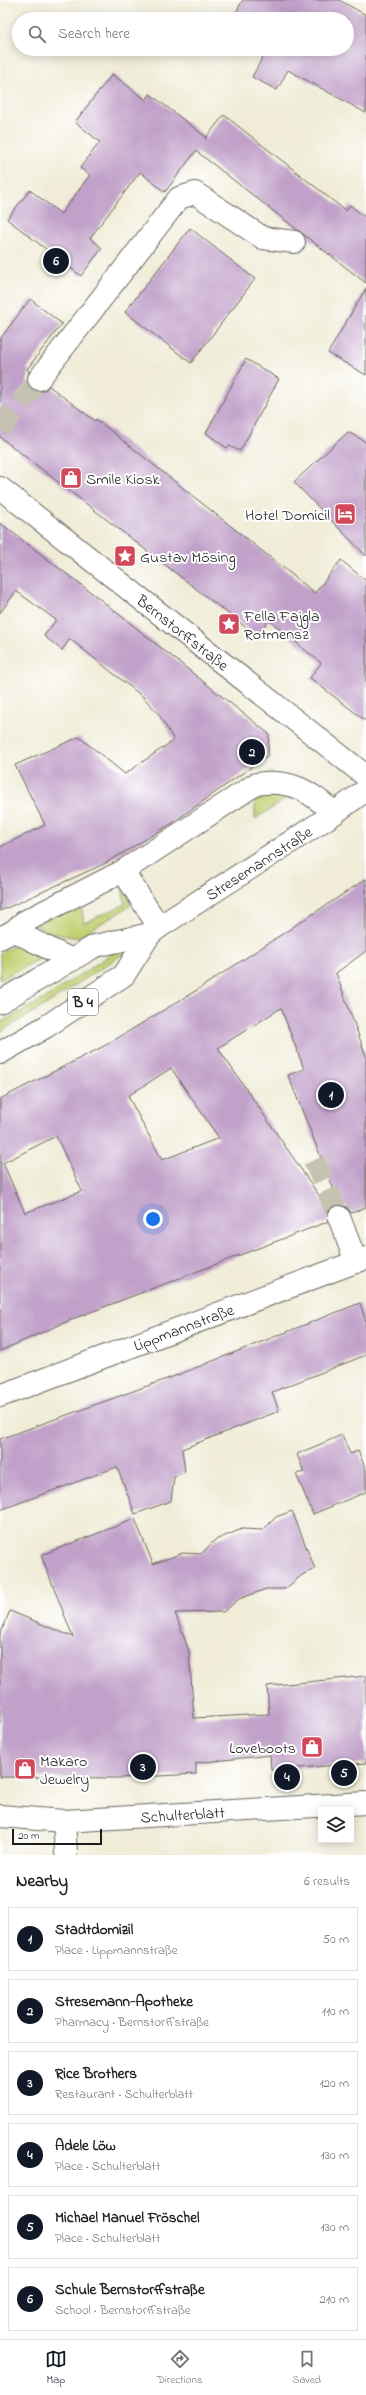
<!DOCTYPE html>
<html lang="en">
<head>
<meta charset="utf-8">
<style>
	body { margin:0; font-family:"Indie Flower",sans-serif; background:#f2f2f2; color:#222 }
	.controls { position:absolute; right:12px; bottom:12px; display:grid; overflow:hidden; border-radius:0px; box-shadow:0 2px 10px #0003 }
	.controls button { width:36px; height:36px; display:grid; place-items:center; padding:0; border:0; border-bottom:1px solid #e0e0e0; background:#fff; color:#222; font:20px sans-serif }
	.scale { position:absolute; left:12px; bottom:10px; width:90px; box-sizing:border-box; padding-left:4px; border:2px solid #1c1c1c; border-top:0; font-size:11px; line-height:14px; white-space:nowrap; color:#1c1c1c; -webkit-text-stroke:3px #fff; paint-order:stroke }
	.you { position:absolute; left:153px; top:1219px; width:14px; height:14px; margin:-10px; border:3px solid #fff; border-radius:50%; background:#1a73e8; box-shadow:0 0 0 6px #1a73e833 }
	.badge { display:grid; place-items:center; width:26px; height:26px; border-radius:50%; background:#111827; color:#fff; font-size:13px; font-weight:700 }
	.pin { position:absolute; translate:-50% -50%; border:2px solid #fff; box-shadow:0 1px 4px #0006 }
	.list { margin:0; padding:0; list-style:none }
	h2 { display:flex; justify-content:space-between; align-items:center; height:52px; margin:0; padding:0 16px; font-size:17px }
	h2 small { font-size:13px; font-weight:400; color:#767676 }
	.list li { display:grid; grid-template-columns:26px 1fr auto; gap:12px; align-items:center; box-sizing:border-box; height:64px; margin:0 8px 8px; padding:0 8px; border:1px solid #e0e0e0; border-radius:0px }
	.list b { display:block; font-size:15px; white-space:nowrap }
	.list p { margin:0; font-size:13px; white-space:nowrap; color:#767676 }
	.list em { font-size:13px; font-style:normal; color:#767676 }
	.icon { flex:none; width:22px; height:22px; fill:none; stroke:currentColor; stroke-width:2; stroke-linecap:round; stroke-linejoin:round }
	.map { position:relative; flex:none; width:366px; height:1855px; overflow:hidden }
	.search { position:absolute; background:#fff; box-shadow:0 2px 10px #0003; left:12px; right:12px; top:12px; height:44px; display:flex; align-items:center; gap:10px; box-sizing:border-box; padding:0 14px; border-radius:22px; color:#767676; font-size:15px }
	.sheet { height:484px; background:#fff }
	nav { display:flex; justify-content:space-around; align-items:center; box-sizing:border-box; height:56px; border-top:1px solid #e0e0e0; background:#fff; font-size:11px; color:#767676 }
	nav a { display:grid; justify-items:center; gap:2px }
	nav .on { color:#111827 }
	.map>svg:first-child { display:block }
	.green { fill:#c1d173; stroke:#6e7648 }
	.building { fill:#c1a1c9; fill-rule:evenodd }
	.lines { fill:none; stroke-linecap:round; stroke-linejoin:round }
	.minor-tunnel { stroke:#c6c2b2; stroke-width:22; stroke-dasharray:22 11; stroke-linecap:butt }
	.minor-casing { stroke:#66655d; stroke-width:24 }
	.major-casing { stroke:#66655d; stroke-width:24 }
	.minor { stroke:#fff; stroke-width:22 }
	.major { stroke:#fff; stroke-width:22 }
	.labels { text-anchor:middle; stroke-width:4; stroke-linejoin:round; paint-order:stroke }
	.shield { fill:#fff; stroke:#606060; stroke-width:1 }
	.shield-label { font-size:15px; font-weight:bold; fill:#1c1c1c }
	.poi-label { font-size:16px; fill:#1c1c1c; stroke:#fff; text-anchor:start }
	.street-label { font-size:16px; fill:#1c1c1c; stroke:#fff }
</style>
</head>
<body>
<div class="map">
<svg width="366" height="1855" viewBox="0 0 366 1855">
	<rect width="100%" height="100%" fill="#fff"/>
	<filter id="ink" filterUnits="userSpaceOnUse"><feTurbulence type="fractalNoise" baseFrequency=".025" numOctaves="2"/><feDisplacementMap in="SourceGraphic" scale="8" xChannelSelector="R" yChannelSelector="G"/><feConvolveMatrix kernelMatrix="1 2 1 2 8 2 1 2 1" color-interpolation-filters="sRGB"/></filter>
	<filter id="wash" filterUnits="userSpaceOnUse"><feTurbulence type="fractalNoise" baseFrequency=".012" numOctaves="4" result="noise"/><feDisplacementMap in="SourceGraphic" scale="16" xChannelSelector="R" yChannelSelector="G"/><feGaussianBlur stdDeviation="0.9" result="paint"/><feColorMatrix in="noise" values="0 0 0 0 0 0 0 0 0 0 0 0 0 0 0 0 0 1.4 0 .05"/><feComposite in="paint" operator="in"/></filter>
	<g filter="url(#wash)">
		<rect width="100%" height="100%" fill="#f0ecd7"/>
		<path class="green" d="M262,790L289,797L255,819V795Z
			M122,887L128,891L130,906L77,938L51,933L35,925L81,903L84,923L125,904Z
			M128,943L132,948L47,1004L0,1032V1023L44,999Z
			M16,945L45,956L0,980V953Z"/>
		<g id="blocks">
			<path class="building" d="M243,0H339L366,15V113L288,70L277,90L252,77L267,49H347V19H232Z
				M112,74L146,100L150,94L206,137L205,139L224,115L346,211L350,205L366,218V283L196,151L165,192L140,172L90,238L102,248L81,276L7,219L30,190L61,214L90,175L80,168L100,142L75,122Z
				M190,228L255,279L191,363L125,312Z
				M366,288V375L328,353Z
				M30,299L62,324L27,369L29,371L27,383L31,389L43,391L49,386L95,421L96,419L315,593L341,560L366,581V721L310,678L321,663L269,620L257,636L0,437V339Z
				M246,359L279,379L240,451L229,446L227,448L206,433Z
				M348,432L366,442V556L294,482Z
				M0,523L101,600L269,734L268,755L171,824L106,863L0,911V847L45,825L15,765L79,737L125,774L174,740L158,713L143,697L70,639L62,650L44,636L56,620L16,591L0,613Z
				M366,879V951L336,973L366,1056V1207L351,1213L347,1207L340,1205L288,1075L304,1069L281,1008L218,1048L329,1210L327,1222L75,1318L0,1351V1099L106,1045L197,990ZM171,1068L219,1138L162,1160L128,1096ZM56,1136L82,1191L25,1213L3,1163Z
				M360,1303L366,1322V1355L272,1392L279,1411L182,1449L185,1472L174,1477L171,1501L135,1514L117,1467L0,1510V1439L175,1376Z
				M342,1435L350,1454L358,1451L366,1470V1492L313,1514L296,1474L304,1472L297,1454Z
				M292,1511L315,1569L302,1575L285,1589H266L239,1599L223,1612L175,1613L189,1651L194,1718L269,1714L267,1686L366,1676V1763L271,1770L270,1755L196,1763V1774L120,1778L0,1777V1634L10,1611L73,1637L41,1555L135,1519L153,1564L183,1553L201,1554L215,1540L242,1529L263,1530L276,1517Z"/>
		</g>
	</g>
	<g filter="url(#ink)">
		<use href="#blocks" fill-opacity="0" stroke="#66655d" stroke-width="1"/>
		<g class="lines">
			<path class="minor-tunnel" d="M0,429L39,379
				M314,1160L339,1217"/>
			<g class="minor-casing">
				<g id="minor">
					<path d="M39,379L179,198L195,193L263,238L294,242"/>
					<path id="s1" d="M0,488L366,776"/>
					<path d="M123,871L159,927"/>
					<path d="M14,931L72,960"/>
					<path d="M0,938L14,931L24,922L123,871L256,784C292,778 309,792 335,813"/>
					<path d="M339,1217L356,1262"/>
					<path id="s2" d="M0,1396L366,1258"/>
					<path id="s3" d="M0,1816L64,1821L366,1803"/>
					<path d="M64,1821L66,1853"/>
				</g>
			</g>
			<g class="major-casing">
				<g id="major">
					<path d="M0,1002L95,946L150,934"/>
					<path id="s4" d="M0,1053L47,1026L124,975L150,934L159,927L326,819L366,790"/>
				</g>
			</g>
			<use href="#minor" class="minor"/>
			<use href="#major" class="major"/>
		</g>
	</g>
	<defs>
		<g id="shop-square" transform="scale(1.15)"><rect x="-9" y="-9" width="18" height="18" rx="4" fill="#d1495b" stroke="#fff"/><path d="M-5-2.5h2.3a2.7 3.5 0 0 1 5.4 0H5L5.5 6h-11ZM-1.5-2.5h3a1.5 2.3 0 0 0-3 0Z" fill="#fff"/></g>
		<g id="hotel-square" transform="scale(1.15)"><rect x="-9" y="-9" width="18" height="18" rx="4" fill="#d1495b" stroke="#fff"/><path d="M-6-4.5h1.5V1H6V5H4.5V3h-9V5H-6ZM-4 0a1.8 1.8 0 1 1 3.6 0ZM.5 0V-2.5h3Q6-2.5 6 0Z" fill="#fff"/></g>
		<g id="sight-square" transform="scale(1.15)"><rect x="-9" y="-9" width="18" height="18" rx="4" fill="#d1495b" stroke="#fff"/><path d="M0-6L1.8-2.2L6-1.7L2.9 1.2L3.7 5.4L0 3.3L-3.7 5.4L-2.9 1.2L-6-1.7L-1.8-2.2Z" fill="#fff"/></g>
	</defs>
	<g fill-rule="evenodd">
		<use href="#shop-square" x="71" y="478"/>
		<use href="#hotel-square" x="345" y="514"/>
		<use href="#sight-square" x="125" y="556"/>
		<use href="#sight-square" x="229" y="624"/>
		<use href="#shop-square" x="312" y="1747"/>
		<use href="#shop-square" x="25" y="1769"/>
	</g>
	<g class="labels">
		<rect class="shield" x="68" y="989" width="30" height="26" rx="3"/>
		<g class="shield-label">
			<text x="83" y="1007">B 4</text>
		</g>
		<g class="poi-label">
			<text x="86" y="484">Smile Kiosk</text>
			<text x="330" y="520" text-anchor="end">Hotel Domicil</text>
			<text x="140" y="562">Gustav Mösing</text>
			<text x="244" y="621">Fella Fajgla<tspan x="244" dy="18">Rotmensz</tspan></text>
			<text x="296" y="1753" text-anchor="end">Loveboots</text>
			<text x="40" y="1766">Makaro<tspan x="40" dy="18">Jewelry</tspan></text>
		</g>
		<g class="street-label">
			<text dy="6" stroke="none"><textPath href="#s1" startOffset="233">Bernstorffstraße</textPath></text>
			<text dy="6" stroke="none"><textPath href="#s4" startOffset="325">Stresemannstraße</textPath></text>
			<text dy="6" stroke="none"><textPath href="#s2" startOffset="196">Lippmannstraße</textPath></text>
			<text dy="6" stroke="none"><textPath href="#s3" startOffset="183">Schulterblatt</textPath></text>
		</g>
	</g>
</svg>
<div class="controls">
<button><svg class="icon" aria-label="layers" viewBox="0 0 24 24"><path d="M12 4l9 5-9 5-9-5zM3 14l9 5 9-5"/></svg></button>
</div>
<div class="scale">20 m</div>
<div class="you"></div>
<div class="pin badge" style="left:331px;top:1095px">1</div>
<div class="pin badge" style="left:252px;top:752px">2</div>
<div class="pin badge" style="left:143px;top:1767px">3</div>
<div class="pin badge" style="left:287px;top:1777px">4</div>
<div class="pin badge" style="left:344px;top:1773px">5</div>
<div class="pin badge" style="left:56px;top:261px">6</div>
<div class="search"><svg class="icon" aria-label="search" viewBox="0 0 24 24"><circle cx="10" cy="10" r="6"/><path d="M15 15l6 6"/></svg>Search here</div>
</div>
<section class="sheet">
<h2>Nearby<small>6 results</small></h2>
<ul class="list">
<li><span class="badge">1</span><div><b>Stadtdomizil</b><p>Place · Lippmannstraße</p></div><em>50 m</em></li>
<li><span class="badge">2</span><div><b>Stresemann-Apotheke</b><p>Pharmacy · Bernstorffstraße</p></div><em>110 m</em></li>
<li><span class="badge">3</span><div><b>Rice Brothers</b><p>Restaurant · Schulterblatt</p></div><em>120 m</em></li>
<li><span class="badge">4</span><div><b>Adele Löw</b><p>Place · Schulterblatt</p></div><em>130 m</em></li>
<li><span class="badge">5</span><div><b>Michael Manuel Fröschel</b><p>Place · Schulterblatt</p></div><em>130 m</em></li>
<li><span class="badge">6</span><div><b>Schule Bernstorffstraße</b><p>School · Bernstorffstraße</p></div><em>210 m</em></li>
</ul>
</section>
<nav>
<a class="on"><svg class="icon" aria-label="map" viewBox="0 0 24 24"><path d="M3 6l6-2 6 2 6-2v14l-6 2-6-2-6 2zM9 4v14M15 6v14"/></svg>Map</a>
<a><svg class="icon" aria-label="directions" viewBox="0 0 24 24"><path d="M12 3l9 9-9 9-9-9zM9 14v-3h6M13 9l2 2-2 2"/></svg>Directions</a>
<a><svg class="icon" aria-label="saved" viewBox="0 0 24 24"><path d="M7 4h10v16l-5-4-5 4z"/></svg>Saved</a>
</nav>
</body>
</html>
